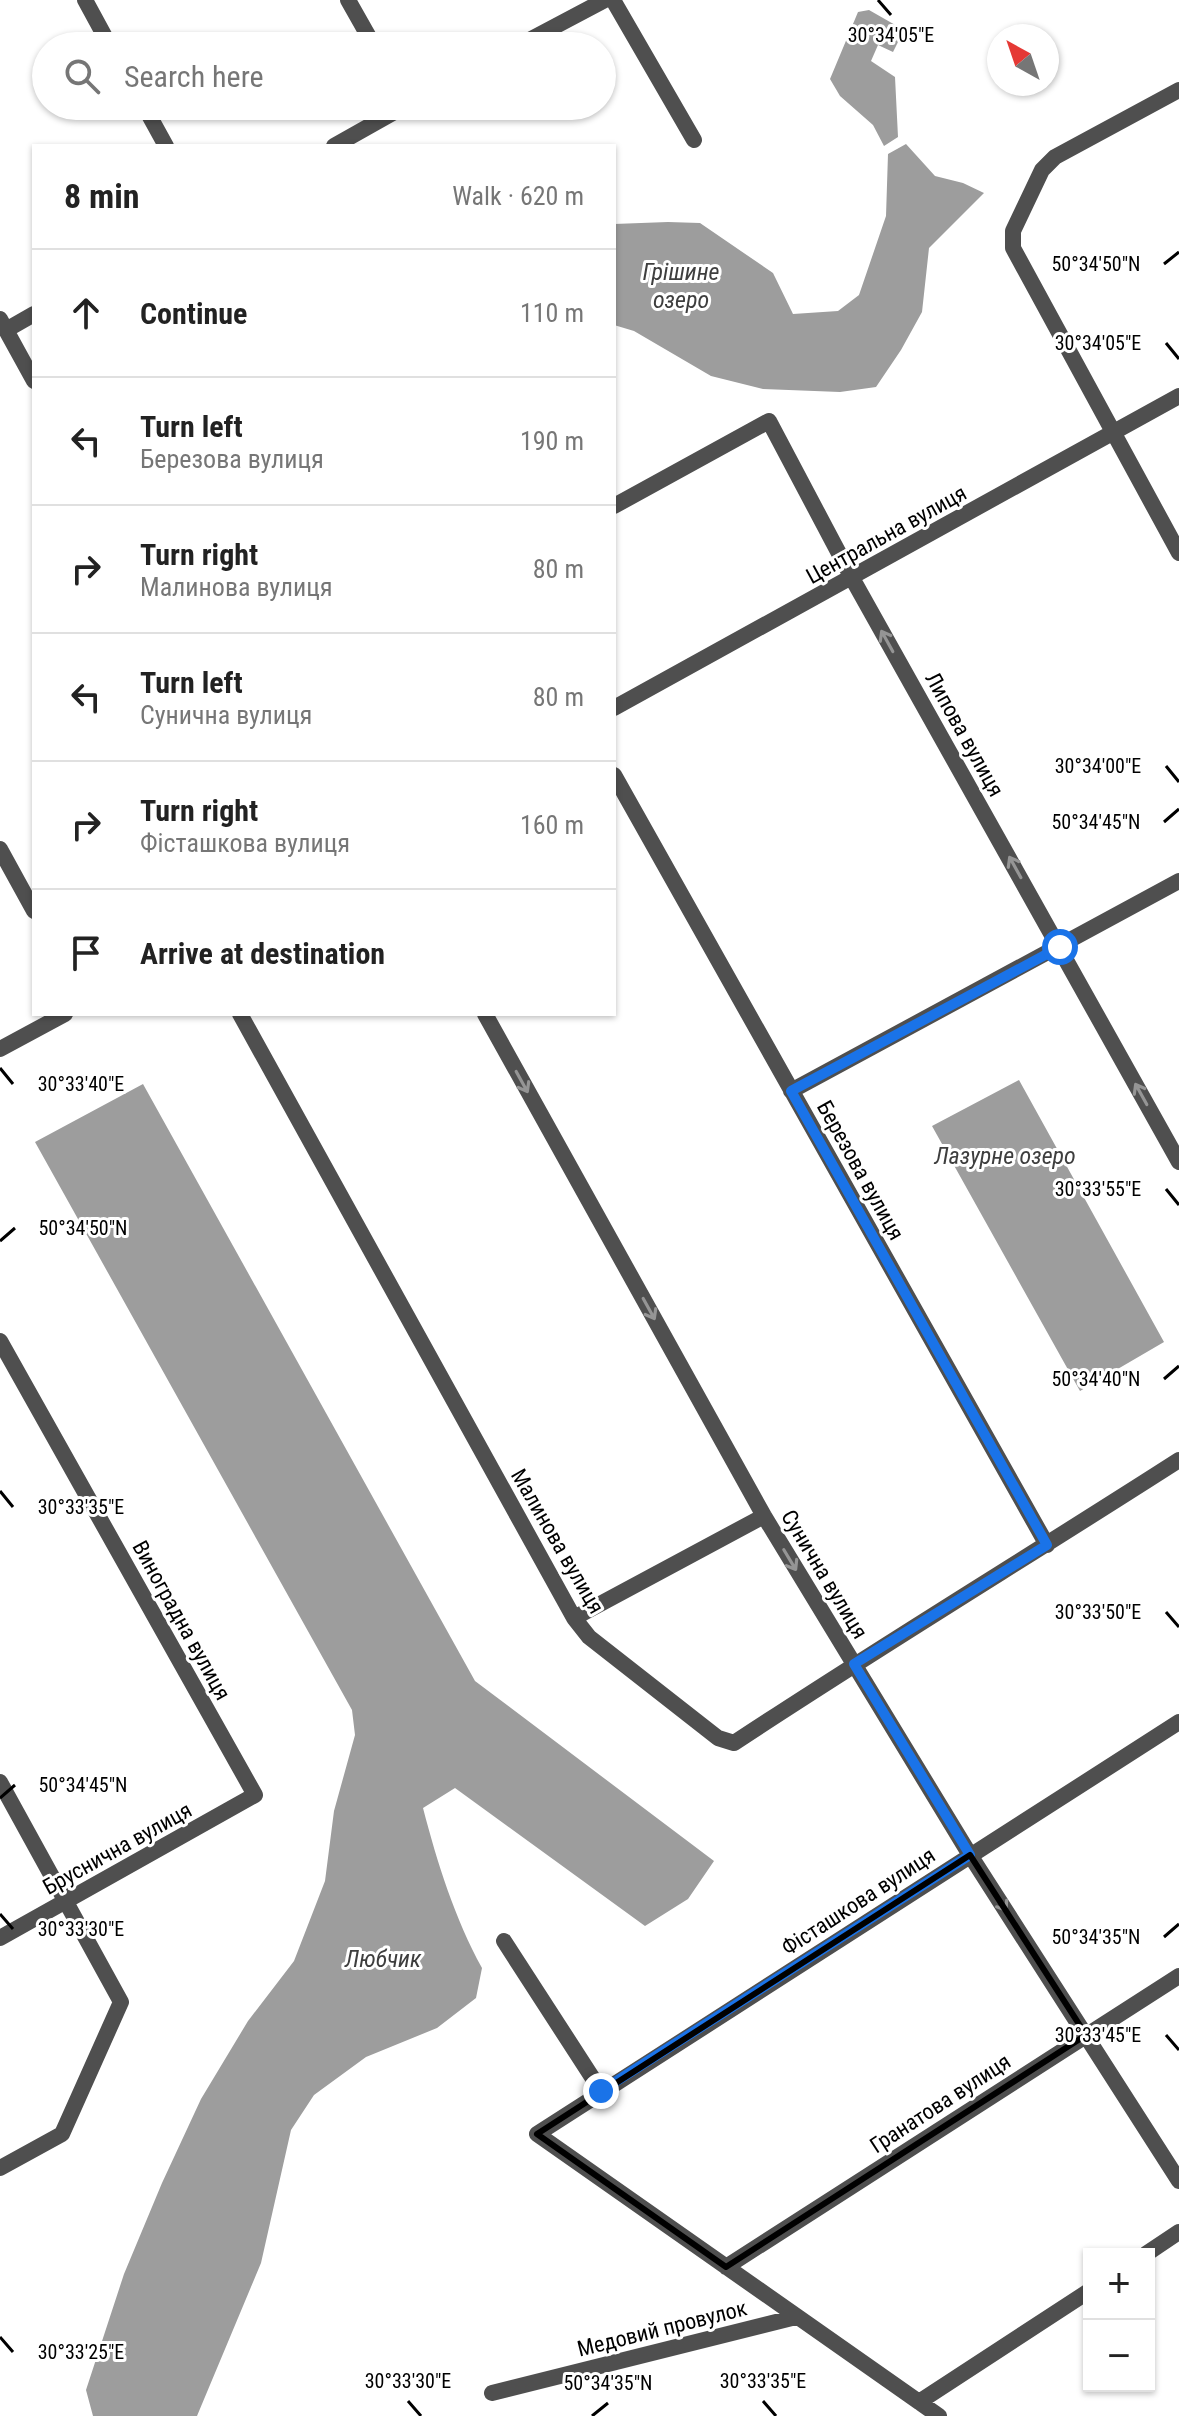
<!DOCTYPE html>
<html lang="en">
<head>
<meta charset="utf-8">
<style>
	body { margin:0; font-family:"Roboto Condensed",sans-serif; background:#f6f6f6; color:#222 }
	.controls { position:absolute; right:24px; bottom:24px; display:grid; overflow:hidden; border-radius:0px; box-shadow:0 2px 6px #0004 }
	.controls button { width:72px; height:72px; display:grid; place-items:center; padding:0; border:0; border-bottom:2px solid #e0e0e0; background:#fff; color:#222; font:40px sans-serif }
	.compass { position:absolute; left:987px; top:24px; width:72px; height:72px; border-radius:50%; background:#fff; box-shadow:0 2px 6px #0004; rotate:320deg }
	.stop { position:absolute; width:24px; height:24px; margin:-18px; border:6px solid #1a73e8; border-radius:50%; background:#fff }
	.stop.end { background:#1a73e8; border-color:#fff; box-shadow:0 2px 8px #0008 }
	.list { margin:0; padding:0; list-style:none }
	h2 { display:flex; justify-content:space-between; align-items:center; height:104px; margin:0; padding:0 32px; font-size:34px }
	h2 small { font-size:26px; font-weight:400; color:#767676 }
	.list li { display:grid; grid-template-columns:52px 1fr auto; gap:24px; align-items:center; box-sizing:border-box; height:128px; padding:0 32px; border-top:2px solid #e0e0e0 }
	.list b { display:block; font-size:30px; white-space:nowrap }
	.list p { margin:0; font-size:26px; white-space:nowrap; color:#767676 }
	.list em { font-size:26px; font-style:normal; color:#767676 }
	.icon { flex:none; width:44px; height:44px; fill:none; stroke:currentColor; stroke-width:2; stroke-linecap:round; stroke-linejoin:round }
	.map { position:relative; flex:none; width:1179px; height:2416px; overflow:hidden }
	.search { position:absolute; background:#fff; box-shadow:0 2px 6px #0004; left:32px; top:32px; width:584px; height:88px; display:flex; align-items:center; gap:20px; box-sizing:border-box; padding:0 28px; border-radius:44px; color:#767676; font-size:30px }
	.panel { position:absolute; background:#fff; box-shadow:0 2px 6px #0004; left:32px; top:144px; width:584px; height:872px; border-radius:0px }
	.map>svg:first-child { display:block }
	.water { fill:#9d9d9d }
	.lines { fill:none; stroke-linecap:round; stroke-linejoin:round }
	.minor { stroke:#4f4f4f; stroke-width:16 }
	.oneway { stroke:#959595 }
	.route { stroke:#1a73e8; stroke-width:10 }
	.marked { fill:none; stroke:#000; stroke-width:6; stroke-linejoin:round }
	.ticks { fill:none; stroke:#000; stroke-width:3 }
	.labels { text-anchor:middle; stroke-width:6; stroke-linejoin:round; paint-order:stroke }
	.street-label { font-size:22px; fill:#000; stroke:#fff }
	.water-label { font-size:24px; font-style:italic; fill:#3e3e3e; stroke:#fff }
	.ticks-label { font-size:20px; text-anchor:middle; fill:#000; stroke:#fff; stroke-width:6; stroke-linejoin:round; paint-order:stroke }
</style>
</head>
<body>
<div class="map">
<svg width="1179" height="2416" viewBox="0 0 1179 2416">
	<rect width="100%" height="100%" fill="#fff"/>
	<path class="water" d="M869,10L904,30L893,52L878,45L871,61L895,77L898,137L884,146L873,125L840,96L830,79L858,12Z
		M906,144L935,176L963,183L984,193L929,248L922,312L901,350L876,387L840,392L763,389L711,376L634,331L614,325V224L668,222L700,223L773,273L793,314L838,311L859,295L886,216L888,154Z
		M1019,1080L1164,1342L1080,1391L932,1126Z
		M143,1084L475,1681L714,1861L688,1899L645,1926L455,1788L423,1808C437,1862 455,1919 482,1968L476,1998L437,2028L366,2057L314,2095L291,2130L261,2263L197,2416H93L86,2390L124,2274L162,2183L201,2099L248,2021L294,1961L325,1881L334,1811L355,1735L352,1710L35,1142Z"/>
	<g class="lines">
		<path class="minor" d="M85,0L110,46
			M348,0L374,46
			M613,0L694,140
			M518,46L605,0
			M1179,90L1055,157L1042,170L1013,231V248L1179,553
			M144,106L166,146
			M334,146L405,106
			M0,319L34,381
			M6,330L34,314
			M614,506L769,421L852,578L1179,1162
			M614,708L1179,396
			M614,775L1047,1545
			M0,849L34,911
			M240,1014L574,1618L589,1637L718,1738L734,1743C881,1646 1031,1555 1179,1460
			M485,1014L764,1516L970,1855L1179,2181
			M0,1049L65,1014
			M791,1091L1179,881
			M0,1341L255,1795L0,1938
			M574,1618L764,1516
			M0,1782L121,2002L62,2134L0,2168
			M504,1941L601,2091
			M1146,2254L1179,2232
			M726,2267L1179,1976
			M492,2393L796,2317
			M919,2402L1089,2291
			M939,2416L537,2134L1179,1722"/>
	</g>
	<defs><path id="oneway-shaft" d="M-6 0H5M1.5-3L5.5 0L1.5 3" fill="none" stroke-width="1.6" stroke-linecap="round" stroke-linejoin="round" transform="scale(2)"/></defs>
	<g class="oneway">
		<use href="#oneway-shaft" transform="translate(887 641) rotate(-119)"/>
		<use href="#oneway-shaft" transform="translate(1015 867) rotate(-119)"/>
		<use href="#oneway-shaft" transform="translate(522 1082) rotate(61)"/>
		<use href="#oneway-shaft" transform="translate(1141 1094) rotate(-119)"/>
		<use href="#oneway-shaft" transform="translate(649 1309) rotate(61)"/>
		<use href="#oneway-shaft" transform="translate(790 1560) rotate(59)"/>
		<use href="#oneway-shaft" transform="translate(1000 1901) rotate(57)"/>
	</g>
	<g class="lines">
		<path class="route" d="M601,2091L970,1855L854,1664L1047,1545L791,1091L1060,947"/>
	</g>
	<path class="marked" d="M970,1855L1086,2035L726,2267L537,2134Z"/>
	<path class="ticks" d="M878,0L891,15M1164,264L1179,252M1166,343L1179,359M1166,766L1179,782M1164,822L1179,809M0,1068L13,1084M1166,1189L1179,1205M0,1241L15,1228M1164,1379L1179,1366M0,1491L13,1507M1166,1612L1179,1627M0,1798L15,1785M0,1914L13,1929M1164,1937L1179,1924M1166,2035L1179,2050M0,2337L13,2352M408,2401L421,2416M763,2401L776,2416M592,2416L608,2403"/>
	<g class="labels">
		<g class="street-label">
			<text transform="translate(886 534) rotate(-29)" y="8">Центральна вулиця</text>
			<text transform="translate(965 734) rotate(61)" y="8">Липова вулиця</text>
			<text transform="translate(861 1170) rotate(61)" y="8">Березова вулиця</text>
			<text transform="translate(558 1541) rotate(60)" y="8">Малинова вулиця</text>
			<text transform="translate(825 1574) rotate(59)" y="8">Сунична вулиця</text>
			<text transform="translate(182 1620) rotate(61)" y="8">Виноградна вулиця</text>
			<text transform="translate(117 1848) rotate(-29)" y="8">Бруснична вулиця</text>
			<text transform="translate(858 1901) rotate(-33)" y="8">Фісташкова вулиця</text>
			<text transform="translate(940 2103) rotate(-33)" y="8">Гранатова вулиця</text>
			<text transform="translate(662 2328) rotate(-14)" y="8">Медовий провулок</text>
		</g>
		<g class="water-label">
			<text x="681" y="280">Грішине<tspan x="681" dy="28">озеро</tspan></text>
			<text x="1005" y="1164">Лазурне озеро</text>
			<text x="383" y="1967">Любчик</text>
		</g>
	</g>
	<g class="ticks-label">
		<text x="891" y="42">30°34'05"E</text>
		<text x="1096" y="271">50°34'50"N</text>
		<text x="1098" y="350">30°34'05"E</text>
		<text x="1098" y="773">30°34'00"E</text>
		<text x="1096" y="829">50°34'45"N</text>
		<text x="81" y="1091">30°33'40"E</text>
		<text x="1098" y="1196">30°33'55"E</text>
		<text x="83" y="1235">50°34'50"N</text>
		<text x="1096" y="1386">50°34'40"N</text>
		<text x="81" y="1514">30°33'35"E</text>
		<text x="1098" y="1619">30°33'50"E</text>
		<text x="83" y="1792">50°34'45"N</text>
		<text x="81" y="1936">30°33'30"E</text>
		<text x="1096" y="1944">50°34'35"N</text>
		<text x="1098" y="2042">30°33'45"E</text>
		<text x="81" y="2359">30°33'25"E</text>
		<text x="408" y="2388">30°33'30"E</text>
		<text x="763" y="2388">30°33'35"E</text>
		<text x="608" y="2390">50°34'35"N</text>
	</g>
</svg>
<div class="controls">
<button>+</button>
<button>−</button>
</div>
<svg class="compass" viewBox="-18 -18 36 36"><path d="M0-13l5 13h-10z" fill="#e53935"/><path d="M0 13l5-13h-10z" fill="#767676"/></svg>
<div class="stop" style="left:1060px;top:947px"></div>
<div class="stop end" style="left:601px;top:2091px"></div>
<div class="search"><svg class="icon" aria-label="search" viewBox="0 0 24 24"><circle cx="10" cy="10" r="6"/><path d="M15 15l6 6"/></svg>Search here</div>
<section class="panel">
<h2>8 min<small>Walk · 620 m</small></h2>
<ul class="list">
<li><svg class="icon" aria-label="ahead" viewBox="0 0 24 24"><path d="M12 20V5M6 11l6-6 6 6"/></svg><div><b>Continue</b></div><em>110 m</em></li>
<li><svg class="icon" aria-label="left" viewBox="0 0 24 24"><path d="M17 20v-9H6M10 6l-5 5 5 5"/></svg><div><b>Turn left</b><p>Березова вулиця</p></div><em>190 m</em></li>
<li><svg class="icon" aria-label="right" viewBox="0 0 24 24"><path d="M7 20v-9h11M14 6l5 5-5 5"/></svg><div><b>Turn right</b><p>Малинова вулиця</p></div><em>80 m</em></li>
<li><svg class="icon" aria-label="left" viewBox="0 0 24 24"><path d="M17 20v-9H6M10 6l-5 5 5 5"/></svg><div><b>Turn left</b><p>Сунична вулиця</p></div><em>80 m</em></li>
<li><svg class="icon" aria-label="right" viewBox="0 0 24 24"><path d="M7 20v-9h11M14 6l5 5-5 5"/></svg><div><b>Turn right</b><p>Фісташкова вулиця</p></div><em>160 m</em></li>
<li><svg class="icon" aria-label="arrive" viewBox="0 0 24 24"><path d="M6 21V4h12l-3 4 3 4H6"/></svg><div><b>Arrive at destination</b></div></li>
</ul>
</section>
</div>
</body>
</html>
